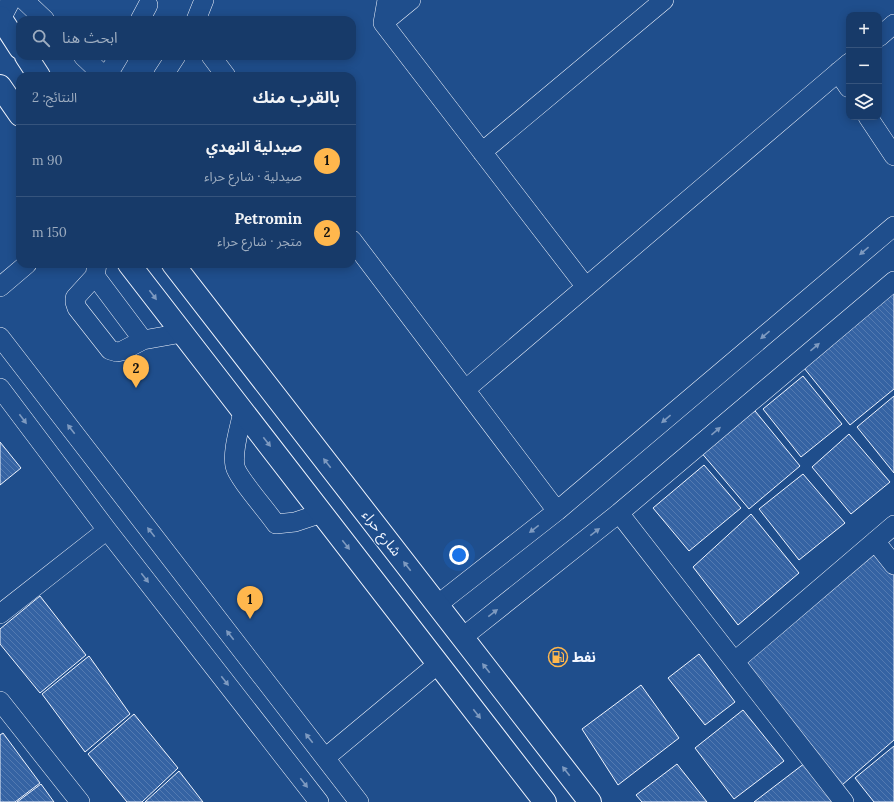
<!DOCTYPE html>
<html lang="ar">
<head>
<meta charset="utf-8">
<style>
	body { margin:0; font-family:Lora,"Noto Sans Arabic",serif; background:#20416f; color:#f1f3f6; direction:rtl }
	.controls { position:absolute; right:12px; top:12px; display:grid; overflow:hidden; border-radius:8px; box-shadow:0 2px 10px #0003 }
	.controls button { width:36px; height:36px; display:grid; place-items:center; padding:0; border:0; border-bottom:1px solid #36547d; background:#173a69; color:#f1f3f6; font:20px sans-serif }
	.you { position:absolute; left:459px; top:555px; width:14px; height:14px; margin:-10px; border:3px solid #fff; border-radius:50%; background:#1a73e8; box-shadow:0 0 0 6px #1a73e833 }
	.badge { display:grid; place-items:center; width:26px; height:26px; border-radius:50%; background:#ffb74d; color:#111; font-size:13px; font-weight:700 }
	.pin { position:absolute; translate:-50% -33px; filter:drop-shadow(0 1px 2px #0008) }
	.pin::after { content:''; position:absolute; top:21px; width:14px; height:12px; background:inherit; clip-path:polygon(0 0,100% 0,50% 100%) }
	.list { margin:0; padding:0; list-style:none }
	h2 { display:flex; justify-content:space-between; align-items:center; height:52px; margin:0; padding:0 16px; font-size:17px }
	h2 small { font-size:13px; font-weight:400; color:#9eadc0 }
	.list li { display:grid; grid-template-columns:26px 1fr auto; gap:12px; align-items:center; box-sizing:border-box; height:72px; padding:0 16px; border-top:1px solid #36547d }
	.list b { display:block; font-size:15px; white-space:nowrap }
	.list p { margin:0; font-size:13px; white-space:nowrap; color:#9eadc0 }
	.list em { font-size:13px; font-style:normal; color:#9eadc0 }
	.icon { flex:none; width:22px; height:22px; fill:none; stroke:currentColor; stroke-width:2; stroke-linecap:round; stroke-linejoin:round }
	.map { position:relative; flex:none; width:894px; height:802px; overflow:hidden; direction:ltr }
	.search { position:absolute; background:#173a69; box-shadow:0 2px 10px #0003; left:16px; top:16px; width:340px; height:44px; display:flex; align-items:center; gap:10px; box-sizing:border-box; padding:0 14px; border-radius:12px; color:#9eadc0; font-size:15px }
	.panel { position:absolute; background:#173a69; box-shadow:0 2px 10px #0003; left:16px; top:72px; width:340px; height:196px; border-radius:12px; direction:rtl }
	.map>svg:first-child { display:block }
	.building { fill:url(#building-back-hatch); stroke:#f2f6ff }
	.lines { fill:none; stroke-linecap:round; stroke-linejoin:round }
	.minor-casing { stroke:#f2f6ff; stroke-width:20 }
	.major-casing { stroke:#f2f6ff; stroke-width:24 }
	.minor { stroke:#1f4e8c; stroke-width:19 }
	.major { stroke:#1f4e8c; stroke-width:22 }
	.oneway { fill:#7e9ac0 }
	.labels { text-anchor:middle; stroke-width:3; stroke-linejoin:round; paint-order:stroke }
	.street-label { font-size:14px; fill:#f2f6ff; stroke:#1f4e8c }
	.poi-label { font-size:14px; font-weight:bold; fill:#f2f6ff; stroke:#1f4e8c; text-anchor:start }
</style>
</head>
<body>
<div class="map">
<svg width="894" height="802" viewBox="0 0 894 802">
	<defs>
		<pattern id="building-back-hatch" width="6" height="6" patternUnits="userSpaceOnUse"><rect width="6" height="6" fill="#3563a3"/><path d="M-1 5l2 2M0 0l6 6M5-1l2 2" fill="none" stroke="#537ab1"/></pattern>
	</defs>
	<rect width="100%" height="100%" fill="#1f4e8c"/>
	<path class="building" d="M894,284V389L850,425L800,363Z
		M803,376L842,424L801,457L763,409Z
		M894,396V473L857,427Z
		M751,406L800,466L749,509L700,451Z
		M849,434L890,482L851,514L812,467Z
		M0,442L21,468L0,485Z
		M704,465L741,508L689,551L653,508Z
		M803,474L845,523L799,560L759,509Z
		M751,514L799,573L738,625L693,567Z
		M875,551L894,575V740L842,785L745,664Z
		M40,596L86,655L40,693L0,644V629Z
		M699,654L735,702L705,725L668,678Z
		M89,656L130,714L85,752L42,694Z
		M641,685L679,738L618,785L582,729Z
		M743,710L784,761L734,799L695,748Z
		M134,714L178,768L142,802H127L88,754Z
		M3,733L40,783L15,802H0V735Z
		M894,746V802H874L855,778Z
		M805,763L835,802H754Z
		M677,764L707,802H642L636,795Z
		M179,771L203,802H145Z
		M41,784L54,802H17Z"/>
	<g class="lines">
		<g class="minor-casing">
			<path id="minor" d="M24,0L45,20
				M387,0L383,23L586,287
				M1,19L11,0
				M140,20L148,5
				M196,20L204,0
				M383,23L411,0
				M879,37L894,24
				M83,56L104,76
				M211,56L226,76
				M838,72L849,88
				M107,76L119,56
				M163,76L176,56
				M868,117L894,156
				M482,152L664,0
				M352,240L557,511
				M97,264L95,276L143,340L182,333
				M95,276L75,298V302L77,308L110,350L117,352L122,351L143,340
				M0,287L27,264
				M0,337L359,802
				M0,388L107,530L319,802
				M466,389L849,63
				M243,411C240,427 232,450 235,466C237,477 268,512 276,524L295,522L322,513
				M619,513L844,802
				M875,541L894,565
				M437,605L557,511L894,226
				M0,614L107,530
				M463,637L619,513L894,281
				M735,661L894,525
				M0,701L80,802
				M325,758L438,664"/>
		</g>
		<g class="major-casing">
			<path id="major" d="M0,17L20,48
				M26,56L39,76
				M0,86L20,115
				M129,264L545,802
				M173,264L590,802"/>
		</g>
		<use href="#minor" class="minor"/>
		<use href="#major" class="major"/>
	</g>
	<defs><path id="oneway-solid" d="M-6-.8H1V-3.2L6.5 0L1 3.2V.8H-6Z"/></defs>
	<g class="oneway">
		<use href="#oneway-solid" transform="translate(864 251) rotate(140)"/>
		<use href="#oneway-solid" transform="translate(153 295) rotate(53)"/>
		<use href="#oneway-solid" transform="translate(765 335) rotate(140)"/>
		<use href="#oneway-solid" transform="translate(815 347) rotate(-40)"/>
		<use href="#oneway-solid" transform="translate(23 419) rotate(53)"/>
		<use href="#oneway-solid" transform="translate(666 419) rotate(140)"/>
		<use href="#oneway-solid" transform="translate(71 429) rotate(-128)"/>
		<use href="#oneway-solid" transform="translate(716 431) rotate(-40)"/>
		<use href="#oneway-solid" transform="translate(267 442) rotate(52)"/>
		<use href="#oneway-solid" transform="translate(327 463) rotate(-128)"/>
		<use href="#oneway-solid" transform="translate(534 529) rotate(142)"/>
		<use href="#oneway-solid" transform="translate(151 532) rotate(-128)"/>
		<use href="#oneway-solid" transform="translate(595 532) rotate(-38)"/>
		<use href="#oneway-solid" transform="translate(346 545) rotate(52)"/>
		<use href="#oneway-solid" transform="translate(407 566) rotate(-128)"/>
		<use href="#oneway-solid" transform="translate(145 578) rotate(52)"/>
		<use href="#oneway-solid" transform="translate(493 613) rotate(-38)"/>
		<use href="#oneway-solid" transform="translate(230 635) rotate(-128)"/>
		<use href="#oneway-solid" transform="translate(486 668) rotate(-128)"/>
		<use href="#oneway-solid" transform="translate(225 681) rotate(52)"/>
		<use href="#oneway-solid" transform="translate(477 714) rotate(52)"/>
		<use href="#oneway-solid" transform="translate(309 738) rotate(-128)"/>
		<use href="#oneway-solid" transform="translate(566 771) rotate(-128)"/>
		<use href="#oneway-solid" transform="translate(304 783) rotate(52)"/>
	</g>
	<defs>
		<g id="fuel-ring" transform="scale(1)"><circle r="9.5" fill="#1f4e8c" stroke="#ffb74d" stroke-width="1.5"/><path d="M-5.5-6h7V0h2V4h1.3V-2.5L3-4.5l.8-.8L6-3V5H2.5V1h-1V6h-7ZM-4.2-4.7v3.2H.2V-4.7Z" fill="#ffb74d"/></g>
	</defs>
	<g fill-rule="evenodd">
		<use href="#fuel-ring" x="558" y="657"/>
	</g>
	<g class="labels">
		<g class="street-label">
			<text transform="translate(382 533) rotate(52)" y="5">شارع حراء</text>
		</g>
		<g class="poi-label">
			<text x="572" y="662">نفط</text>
		</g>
	</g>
</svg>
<div class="controls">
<button>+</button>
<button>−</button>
<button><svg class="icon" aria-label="layers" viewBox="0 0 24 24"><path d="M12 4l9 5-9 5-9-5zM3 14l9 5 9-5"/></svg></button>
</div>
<div class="you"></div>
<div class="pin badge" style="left:250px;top:619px">1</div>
<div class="pin badge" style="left:136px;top:388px">2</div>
<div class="search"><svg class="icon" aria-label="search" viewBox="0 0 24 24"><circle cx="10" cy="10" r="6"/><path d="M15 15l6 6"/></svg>ابحث هنا</div>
<section class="panel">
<h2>بالقرب منك<small>النتائج: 2</small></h2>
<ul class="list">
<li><span class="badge">1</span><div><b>صيدلية النهدي</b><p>صيدلية · شارع حراء</p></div><em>90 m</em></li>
<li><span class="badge">2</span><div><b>Petromin</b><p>متجر · شارع حراء</p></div><em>150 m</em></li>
</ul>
</section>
</div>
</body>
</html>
